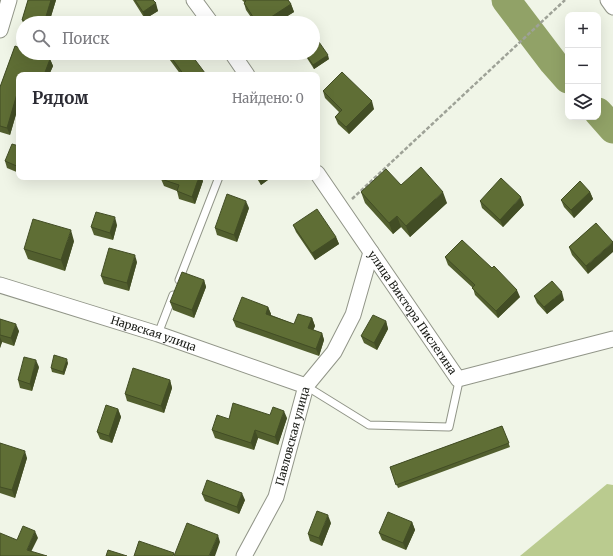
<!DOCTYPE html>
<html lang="ru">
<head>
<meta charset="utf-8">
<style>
	body { margin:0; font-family:Merriweather,serif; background:#f2f2f3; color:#2b2b33 }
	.controls { position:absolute; right:12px; top:12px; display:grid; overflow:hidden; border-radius:8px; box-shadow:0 4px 16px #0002 }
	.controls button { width:36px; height:36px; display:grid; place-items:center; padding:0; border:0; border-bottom:1px solid #e1e1e2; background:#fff; color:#2b2b33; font:20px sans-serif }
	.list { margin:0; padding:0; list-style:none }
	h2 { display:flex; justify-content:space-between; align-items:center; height:52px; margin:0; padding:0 16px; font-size:17px }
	h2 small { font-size:13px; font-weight:400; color:#7c7c81 }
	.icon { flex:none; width:22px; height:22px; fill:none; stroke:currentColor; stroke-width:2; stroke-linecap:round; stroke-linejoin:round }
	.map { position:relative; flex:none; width:613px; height:556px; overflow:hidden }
	.search { position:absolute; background:#fff; box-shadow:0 4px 16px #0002; left:16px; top:16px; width:304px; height:44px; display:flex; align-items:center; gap:10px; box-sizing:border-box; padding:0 14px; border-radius:22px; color:#7c7c81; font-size:15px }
	.panel { position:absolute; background:#fff; box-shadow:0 4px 16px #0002; left:16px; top:72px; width:304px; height:108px; border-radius:8px }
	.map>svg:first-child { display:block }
	.green { fill:#bacb8f }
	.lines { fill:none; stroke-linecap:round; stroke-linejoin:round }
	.river { stroke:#91a267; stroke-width:29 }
	.lane-casing { stroke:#919588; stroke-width:9 }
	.street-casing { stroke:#919588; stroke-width:17 }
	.path { stroke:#9ea297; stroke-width:2.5; stroke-dasharray:4 2; stroke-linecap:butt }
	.lane { stroke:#fff; stroke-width:7 }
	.street { stroke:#fff; stroke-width:15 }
	.wall { fill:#525f2e }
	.shaded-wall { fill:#424d25 }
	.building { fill:#5f6e35; stroke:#424d25 }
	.labels { text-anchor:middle; stroke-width:3; stroke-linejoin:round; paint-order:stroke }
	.street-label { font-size:11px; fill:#171914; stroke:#fff }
</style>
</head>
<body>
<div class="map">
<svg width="613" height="556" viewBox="0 0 613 556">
	<rect width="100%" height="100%" fill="#f0f5e7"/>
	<path class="green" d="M607,484L613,485V556H520Z"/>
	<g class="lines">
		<path class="river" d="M506,0L553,62L568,79
			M598,112L613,129"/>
		<g class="lane-casing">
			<path id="lane" d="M179,280L219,177
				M158,334L173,295
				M306,386L369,425L449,427L458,386V379"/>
		</g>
		<g class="street-casing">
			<g id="street">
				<path d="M194,0L211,23"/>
				<path d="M608,0L613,7"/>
				<path d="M0,30L9,0"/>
				<path d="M232,53L247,75"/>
				<path id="s1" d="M317,173L458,379L613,339"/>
				<path id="s2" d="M0,285L158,334L306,386"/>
				<path id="s3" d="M244,556L276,497L306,386L334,352L353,315L371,252"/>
			</g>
		</g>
		<path class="path" d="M352,199L565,0"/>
		<use href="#lane" class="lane"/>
		<use href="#street" class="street"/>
	</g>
	<path class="wall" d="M28,0H56L49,23H23L22,20Z
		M133,0H153L158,11L145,19Z
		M242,0H288L291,4L294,12L276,23H255L246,10L244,3V2Z
		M15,46L23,49V53H34L50,59L53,66L49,75H19V104L10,135L0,132V87Z
		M166,53H168L206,75H181L167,56Z
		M304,53H313L329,59L314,69L305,55Z
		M323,91L374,109L349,134L338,124L335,117L339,112L325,98Z
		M19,146V173L7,168L5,161Z
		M256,177H272L261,185Z
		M161,179L203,181L195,204L179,199L177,191L164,186Z
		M401,185L447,203L410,237L401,227L393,234L365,203L361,192Z
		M590,192L593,199L574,218L564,207L561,200Z
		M480,201L524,205L503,227L482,208Z
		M249,208L237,242L217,235L215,228Z
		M596,223L588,274L572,255L569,247Z
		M117,225L113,240L94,235L91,227Z
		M293,225L336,237L339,244L315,260L296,232Z
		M74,241L65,271L28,259L24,249Z
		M445,257L520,297L498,318L475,295L473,288L448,265Z
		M137,262L129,291L104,284L101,276Z
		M204,280L206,287L194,318L173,310L170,302Z
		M534,296L564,300L547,314L537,303Z
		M268,307L271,314V315L294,324L312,318L315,326L313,330L322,333L324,340L319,356L236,327L233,320Z
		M0,319L19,331L14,346L2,342L0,348Z
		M386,321L388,329L377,350L364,343L361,336Z
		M68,363L64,375L52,372L51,368Z
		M39,367L32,391L20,388L18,380Z
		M170,380L172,388L164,413L127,401L125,394Z
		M118,409L121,417L112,443L100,439L97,432Z
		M270,415L287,418L278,445L258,438L254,450L215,438L212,430L229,419Z
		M502,426L510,447L398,488L390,467Z
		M0,443L27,458L15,498L0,493Z
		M202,494L245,500L239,514L205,501Z
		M412,522L415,530L406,550L382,540L379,533Z
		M331,523L322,546L310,541L308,534Z"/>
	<path class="shaded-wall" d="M51,0H56L49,23H44Z
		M156,3L158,11L145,19L143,12Z
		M291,4L294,12L276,23H262Z
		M328,55L329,59L314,69L313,65Z
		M50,59L53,66L49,75H44Z
		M19,87V104L10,135L7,128Z
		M372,101L374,109L349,134L346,127Z
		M199,177H202L203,181L195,204L192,197Z
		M258,177H272L261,185Z
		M443,192L447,203L410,237L406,226Z
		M590,192L593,199L574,218L571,210Z
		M521,197L524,205L503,227L500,220Z
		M246,201L249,208L237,242L234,235Z
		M397,216L401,227L393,234L389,223Z
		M115,217L117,225L113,240L110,233Z
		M71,230L74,241L65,271L61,260Z
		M336,237L339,244L315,260L312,253Z
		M613,242V252L588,274L586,266Z
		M135,255L137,262L129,291L127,283Z
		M204,280L206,287L194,318L192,310Z
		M517,290L520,297L498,318L496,311Z
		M562,292L564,300L547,314L544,307Z
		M268,307L271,314L269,321L266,314Z
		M312,318L315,326L311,336L308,328Z
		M386,321L388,329L377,350L374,343Z
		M16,324L19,331L14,346L11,338Z
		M322,333L324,340L319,356L316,349Z
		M0,337L2,342L0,348Z
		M67,359L68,363L64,375L63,372Z
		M36,360L39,367L32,391L30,384Z
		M170,380L172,388L164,413L161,406Z
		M118,409L121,417L112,443L109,436Z
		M284,411L287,418L278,445L275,437Z
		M255,430L258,438L254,450L251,443Z
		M25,451L27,458L15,498L12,490Z
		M242,493L245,500L239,514L237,507Z
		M328,515L331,523L322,546L319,538Z
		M412,522L415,530L406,550L403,543Z
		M35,531L38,538L29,556L27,550Z
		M218,535L220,542L215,556H209Z"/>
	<path class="building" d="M28,0H51L44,23H32L22,20Z
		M135,0H153L156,3L143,12Z
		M245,0H288L291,4L262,23H257L244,3L246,1Z
		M319,42L328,55L313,65L305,53H313V46Z
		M15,46L23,49V53H34L50,59L44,75H19V87L7,128L0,126V87Z
		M168,53H190L205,73L203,75H184Z
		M342,72L372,101L346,127L335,117L342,110L323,91Z
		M12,144L19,146V167L5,161Z
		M421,167L443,192L406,226L397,216L389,223L361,192L386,169L401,185Z
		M162,177H199L192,197L177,191L179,185L161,179Z
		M501,178L521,197L500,220L480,201Z
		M580,181L590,192L571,210L561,200Z
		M227,194L246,201L234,235L215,228Z
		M317,209L336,237L312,253L293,225Z
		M96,212L115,217L110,233L91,227Z
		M33,219L71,230L61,260L24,249Z
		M596,223L613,242L586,266L569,247Z
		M462,240L492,268L494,266L517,290L496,311L472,288L475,285L445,257Z
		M109,248L135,255L127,283L101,276Z
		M182,272L204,280L192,310L170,302Z
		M552,281L562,292L544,307L534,296Z
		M242,297L268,307L266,314L294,324L298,314L312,318L308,328L322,333L316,349L233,320Z
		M373,315L386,321L374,343L361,336Z
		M0,319L16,324L11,338L0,335Z
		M54,355L67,359L63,372L51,368Z
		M24,357L36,360L30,384L18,380Z
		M133,368L170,380L161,406L125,394Z
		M233,403L270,415L273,407L284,411L275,437L255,430L251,443L212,430L217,415L229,419Z
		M106,405L118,409L109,436L97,432Z
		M502,426L509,443L396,485L390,467Z
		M0,443L25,451L12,490L0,487Z
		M207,480L242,493L237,507L202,494Z
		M317,511L328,515L319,538L308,534Z
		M388,512L412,522L403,543L379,533Z
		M187,523L218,535L209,556H174Z
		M23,526L35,531L27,550L47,556H0V533L17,540Z
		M139,541L174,553L173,556H134Z
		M108,550L127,556H106Z"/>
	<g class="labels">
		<g class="street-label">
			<text dy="4" stroke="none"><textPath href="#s1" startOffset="169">улица Виктора Пислегина</textPath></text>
			<text dy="4" stroke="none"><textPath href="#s2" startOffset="161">Нарвская улица</textPath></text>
			<text dy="4" stroke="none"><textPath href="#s3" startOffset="130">Павловская улица</textPath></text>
		</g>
	</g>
</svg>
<div class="controls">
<button>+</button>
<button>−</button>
<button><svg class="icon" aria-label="layers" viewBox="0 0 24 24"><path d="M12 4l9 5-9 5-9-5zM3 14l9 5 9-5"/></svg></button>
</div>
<div class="search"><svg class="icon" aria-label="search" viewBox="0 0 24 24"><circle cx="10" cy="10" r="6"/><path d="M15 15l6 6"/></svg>Поиск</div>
<section class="panel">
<h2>Рядом<small>Найдено: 0</small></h2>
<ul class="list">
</ul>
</section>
</div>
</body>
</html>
